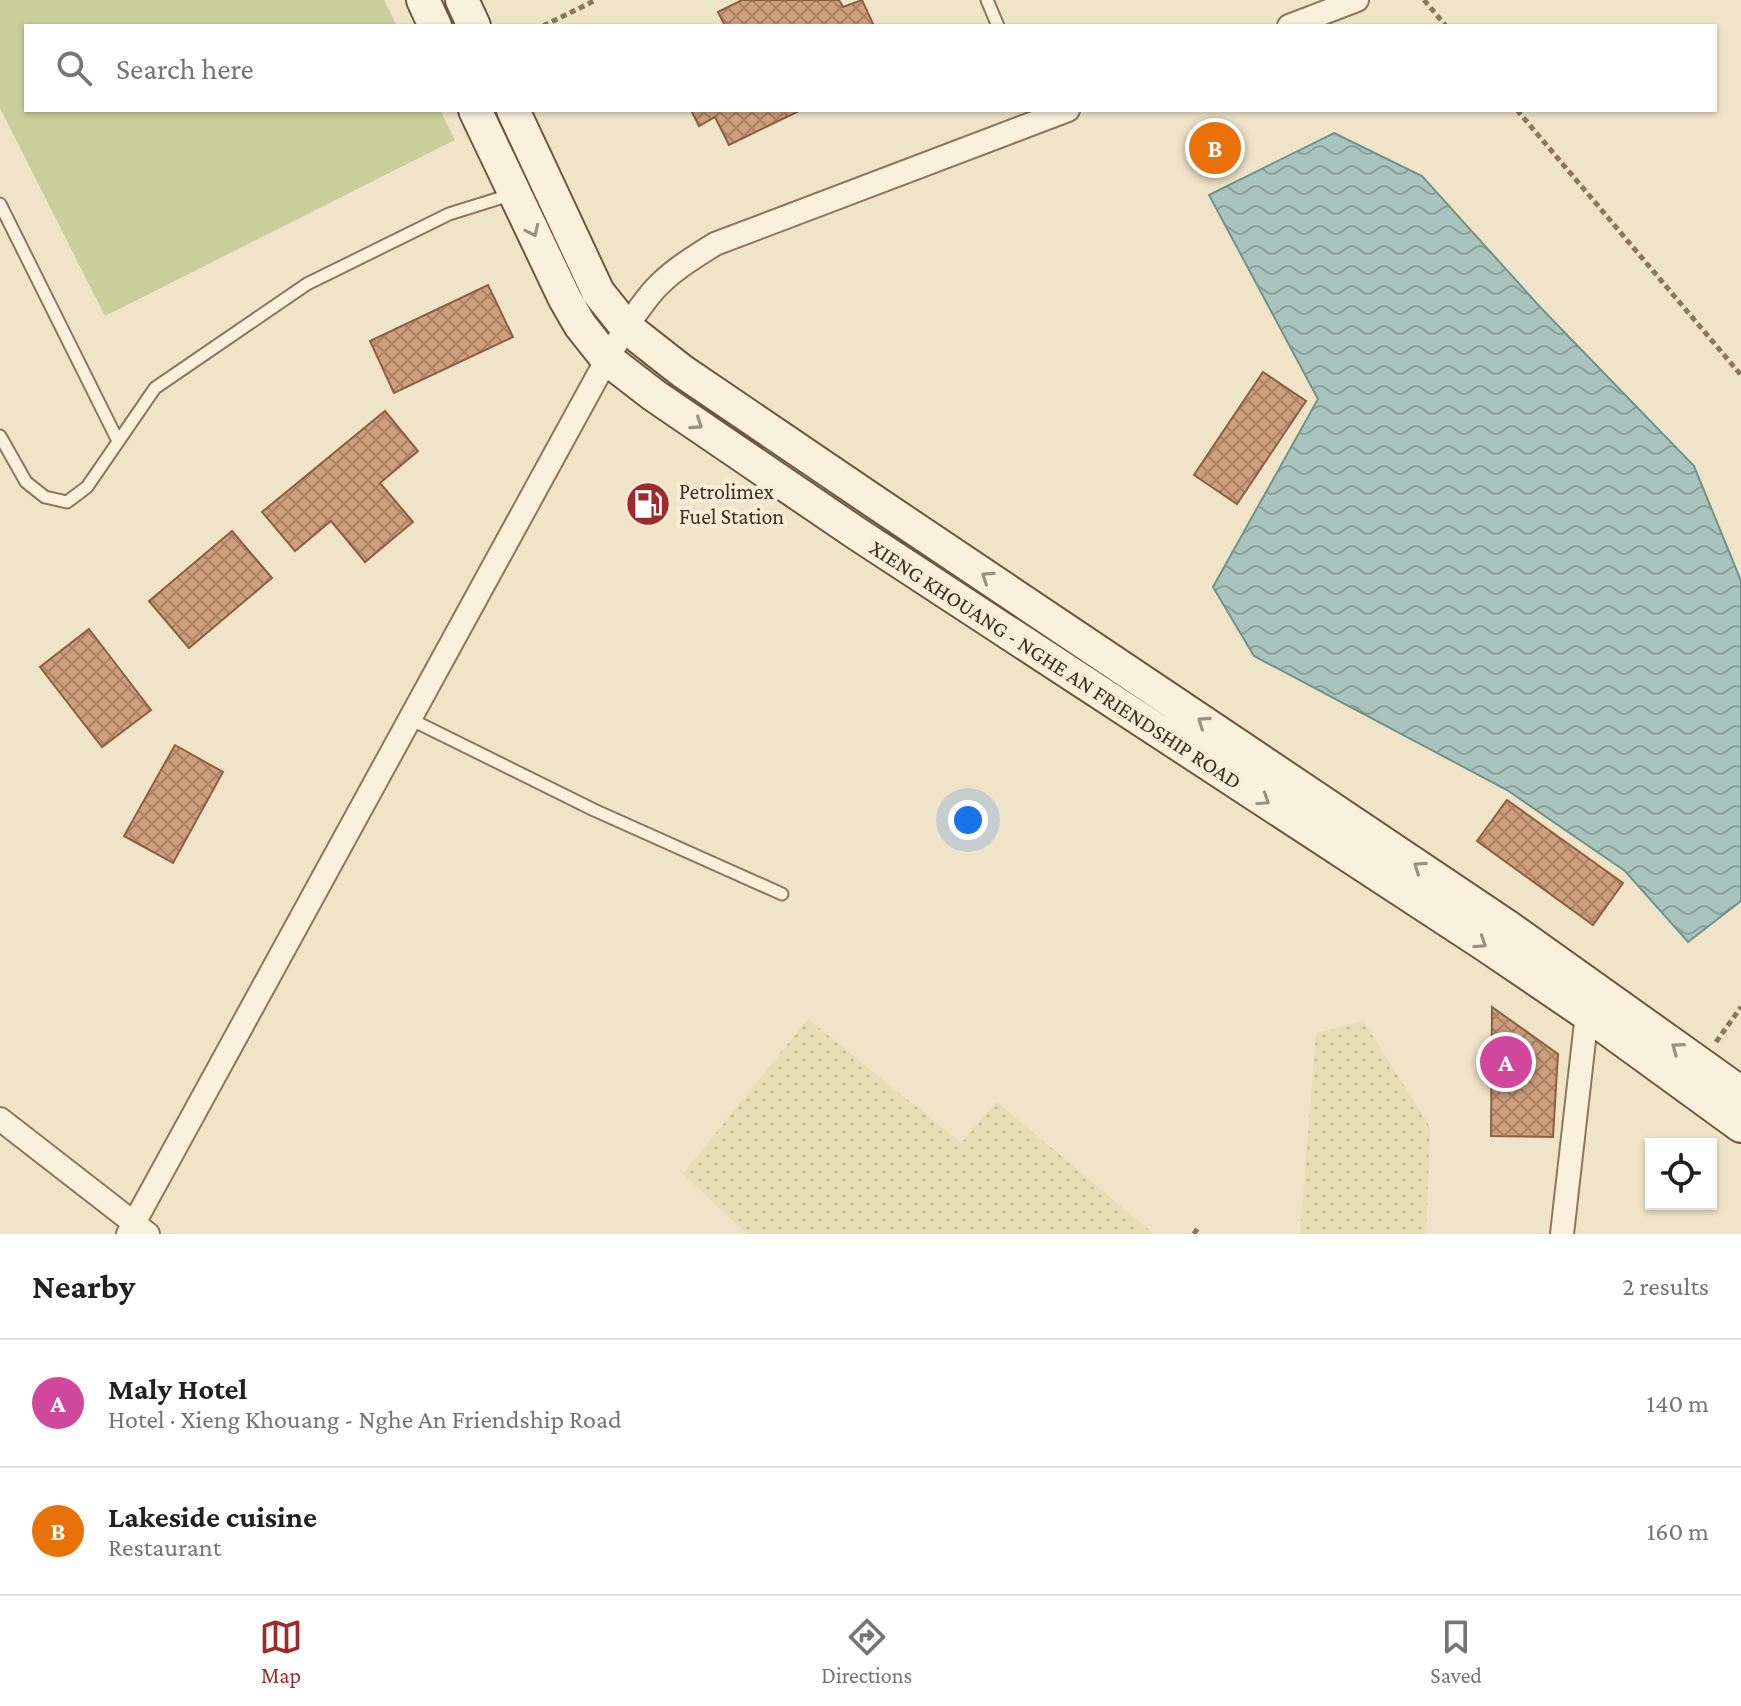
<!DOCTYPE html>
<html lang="en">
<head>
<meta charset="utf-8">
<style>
	body { margin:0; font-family:"Crimson Pro",serif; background:#f2f2f2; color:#202124 }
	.controls { position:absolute; right:24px; bottom:24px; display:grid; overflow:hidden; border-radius:0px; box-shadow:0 2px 6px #0004 }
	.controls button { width:72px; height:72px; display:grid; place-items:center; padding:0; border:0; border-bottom:2px solid #e0e0e0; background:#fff; color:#202124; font:40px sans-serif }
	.you { position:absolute; left:968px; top:820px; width:28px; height:28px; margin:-20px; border:6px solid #fff; border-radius:50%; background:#1a73e8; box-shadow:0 0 0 12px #1a73e833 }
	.badge { display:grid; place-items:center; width:52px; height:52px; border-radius:50%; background:#9e2a2b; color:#fff; font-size:26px; font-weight:700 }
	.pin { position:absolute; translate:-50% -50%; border:4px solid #fff; box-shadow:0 2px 8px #0006 }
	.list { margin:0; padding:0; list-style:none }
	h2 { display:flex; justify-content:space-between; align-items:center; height:104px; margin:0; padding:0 32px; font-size:34px }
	h2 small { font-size:26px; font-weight:400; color:#757577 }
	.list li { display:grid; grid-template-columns:52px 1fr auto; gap:24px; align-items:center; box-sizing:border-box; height:128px; padding:0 32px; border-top:2px solid #e0e0e0 }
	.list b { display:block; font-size:30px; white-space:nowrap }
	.list p { margin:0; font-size:26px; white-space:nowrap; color:#757577 }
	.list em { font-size:26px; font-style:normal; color:#757577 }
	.icon { flex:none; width:44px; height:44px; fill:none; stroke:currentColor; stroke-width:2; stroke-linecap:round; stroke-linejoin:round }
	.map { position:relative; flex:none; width:1741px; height:1234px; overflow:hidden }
	.search { position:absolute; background:#fff; box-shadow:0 2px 6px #0004; left:24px; right:24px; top:24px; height:88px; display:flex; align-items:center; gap:20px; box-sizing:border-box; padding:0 28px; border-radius:0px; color:#757577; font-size:30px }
	.sheet { height:360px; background:#fff }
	nav { display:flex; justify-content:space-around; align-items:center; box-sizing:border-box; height:112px; border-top:2px solid #e0e0e0; background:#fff; font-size:22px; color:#757577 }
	nav a { display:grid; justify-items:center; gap:4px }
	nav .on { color:#9e2a2b }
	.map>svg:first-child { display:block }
	.farmland { fill:url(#farmland-dots) }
	.green { fill:#c9cf9b }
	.water { fill:url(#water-waves); stroke:#6f938a; stroke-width:2 }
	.building { fill:url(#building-cross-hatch); stroke:#8d5f41; stroke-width:2 }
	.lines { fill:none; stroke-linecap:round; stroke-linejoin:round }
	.lane-casing { stroke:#8d765c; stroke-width:15 }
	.street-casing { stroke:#8d765c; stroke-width:26 }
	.secondary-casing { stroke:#6f573f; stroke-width:36 }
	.path { stroke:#8d765c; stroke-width:5; stroke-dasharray:6 4; stroke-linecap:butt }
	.lane { stroke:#faf1dc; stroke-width:11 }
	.street { stroke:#faf1dc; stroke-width:22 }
	.secondary { stroke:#faf1dc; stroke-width:32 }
	.oneway { stroke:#9c907e }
	.labels { text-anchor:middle; stroke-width:8; stroke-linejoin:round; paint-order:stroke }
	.poi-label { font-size:22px; fill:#3d2e20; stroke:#f7eed8; text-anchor:start }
	.street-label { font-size:22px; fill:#3d2e20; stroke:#f7eed8 }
</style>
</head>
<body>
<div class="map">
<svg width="1741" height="1234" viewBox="0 0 1741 1234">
	<defs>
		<pattern id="farmland-dots" width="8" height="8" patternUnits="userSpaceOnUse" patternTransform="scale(2)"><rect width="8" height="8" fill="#e6deb5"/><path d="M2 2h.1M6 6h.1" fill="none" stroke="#c6bf9b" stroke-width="1.8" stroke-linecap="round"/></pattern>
		<pattern id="water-waves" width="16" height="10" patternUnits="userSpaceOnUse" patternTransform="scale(2)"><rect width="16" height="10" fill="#a9c4bc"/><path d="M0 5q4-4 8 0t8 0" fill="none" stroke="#8ba098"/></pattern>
		<pattern id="building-cross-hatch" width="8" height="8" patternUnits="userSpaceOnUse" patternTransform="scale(2)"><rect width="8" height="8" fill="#cf9f7d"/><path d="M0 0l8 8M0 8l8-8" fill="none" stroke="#a98266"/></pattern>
	</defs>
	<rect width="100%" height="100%" fill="#f0e4c8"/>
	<path class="farmland" d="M808,1019L961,1143L997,1102L1154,1234H747L683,1174Z
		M1364,1022L1430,1127L1426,1234H1300L1316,1033Z"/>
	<path class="green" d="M0,0H384L397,26H26V110H440L455,140L105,316L0,108Z"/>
	<path class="water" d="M1334,133L1422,176L1541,308L1694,466L1741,581V901L1688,942L1625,871L1507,790L1254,656L1213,587L1318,399L1209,195Z"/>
	<path class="building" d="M742,0H839L843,7L862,0L874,26H725L718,12Z
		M691,110H801L729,145L715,117L699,126Z
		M488,285L513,337L394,393L370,341Z
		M1263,372L1306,401L1237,504L1194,475Z
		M385,411L418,451L380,483L413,522L365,562L331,521L295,551L262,512Z
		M232,531L272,578L189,648L149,601Z
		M89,629L151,710L102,747L40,667Z
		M175,745L223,772L173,863L124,836Z
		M1507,800L1623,883L1593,925L1477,841Z
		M1492,1007L1558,1054L1553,1137L1491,1136Z"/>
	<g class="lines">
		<g class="lane-casing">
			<path id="lane" d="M987,0L998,26
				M0,204L118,441
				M0,436L26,482L45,497L67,502L87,487L155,388L307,284L449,214L510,195
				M410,719L594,810L782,894"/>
		</g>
		<g class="street-casing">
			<path id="street" d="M1289,26L1357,0
				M0,1119L148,1234
				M128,1234L607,359C621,335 636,311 654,290C671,271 693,258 715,244L1068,110
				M1562,1234L1587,1014"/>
		</g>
		<g class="secondary-casing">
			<path id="secondary" d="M423,0L435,26
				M462,0L474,26
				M475,110L565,299L580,325L607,359L655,396L856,533L1487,946L1587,1014L1741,1126
				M513,110L598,292L626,327L682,371L872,500L1508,927L1741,1093"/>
		</g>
		<path class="path" d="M1424,0L1446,26
			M543,26L596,0
			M1517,110L1741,375
			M1716,1042L1741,1007
			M1194,1234L1199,1226"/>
		<use href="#lane" class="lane"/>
		<use href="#street" class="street"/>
		<use href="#secondary" class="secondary"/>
	</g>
	<defs><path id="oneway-chevron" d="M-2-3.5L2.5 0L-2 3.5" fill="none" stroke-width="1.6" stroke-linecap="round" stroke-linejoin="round" transform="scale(2)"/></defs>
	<g class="oneway">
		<use href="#oneway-chevron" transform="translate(533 231) rotate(65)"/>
		<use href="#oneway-chevron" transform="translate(697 424) rotate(34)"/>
		<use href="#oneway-chevron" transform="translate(987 577) rotate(-146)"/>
		<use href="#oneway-chevron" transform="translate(1203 722) rotate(-146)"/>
		<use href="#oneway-chevron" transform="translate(1264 800) rotate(33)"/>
		<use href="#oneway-chevron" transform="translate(1419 867) rotate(-146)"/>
		<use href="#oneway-chevron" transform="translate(1481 943) rotate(33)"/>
		<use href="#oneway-chevron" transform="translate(1677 1048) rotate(-144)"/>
	</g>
	<defs>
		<g id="fuel-disc" transform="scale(2.3)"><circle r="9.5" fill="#9e2a2b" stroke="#f7eed8"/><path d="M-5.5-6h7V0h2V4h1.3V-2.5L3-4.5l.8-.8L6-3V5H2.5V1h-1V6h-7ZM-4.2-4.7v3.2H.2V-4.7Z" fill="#fff"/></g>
	</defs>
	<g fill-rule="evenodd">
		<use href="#fuel-disc" x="648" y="504"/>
	</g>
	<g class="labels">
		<g class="poi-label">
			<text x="679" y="499">Petrolimex<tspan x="679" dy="25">Fuel Station</tspan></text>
		</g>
		<g class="street-label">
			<text transform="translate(1056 664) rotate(33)" y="8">XIENG KHOUANG - NGHE AN FRIENDSHIP ROAD</text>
		</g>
	</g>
</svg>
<div class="controls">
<button><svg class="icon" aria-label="locate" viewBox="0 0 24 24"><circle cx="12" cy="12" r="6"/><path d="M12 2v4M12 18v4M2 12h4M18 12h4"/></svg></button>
</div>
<div class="you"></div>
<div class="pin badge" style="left:1506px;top:1062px;background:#d1479c">A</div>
<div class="pin badge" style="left:1215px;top:148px;background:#e8710a">B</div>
<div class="search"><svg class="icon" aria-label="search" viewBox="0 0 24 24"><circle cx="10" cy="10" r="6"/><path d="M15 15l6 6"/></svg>Search here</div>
</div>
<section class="sheet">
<h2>Nearby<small>2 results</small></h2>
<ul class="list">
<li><span class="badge" style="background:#d1479c">A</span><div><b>Maly Hotel</b><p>Hotel · Xieng Khouang - Nghe An Friendship Road</p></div><em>140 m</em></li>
<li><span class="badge" style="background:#e8710a">B</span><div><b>Lakeside cuisine</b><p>Restaurant</p></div><em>160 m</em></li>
</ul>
</section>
<nav>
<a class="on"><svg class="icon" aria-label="map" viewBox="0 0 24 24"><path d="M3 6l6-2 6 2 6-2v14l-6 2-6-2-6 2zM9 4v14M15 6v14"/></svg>Map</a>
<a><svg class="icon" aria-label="directions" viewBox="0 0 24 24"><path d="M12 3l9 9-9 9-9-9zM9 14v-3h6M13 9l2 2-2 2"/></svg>Directions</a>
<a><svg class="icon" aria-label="saved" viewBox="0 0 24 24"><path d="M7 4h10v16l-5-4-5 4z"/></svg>Saved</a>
</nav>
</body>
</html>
